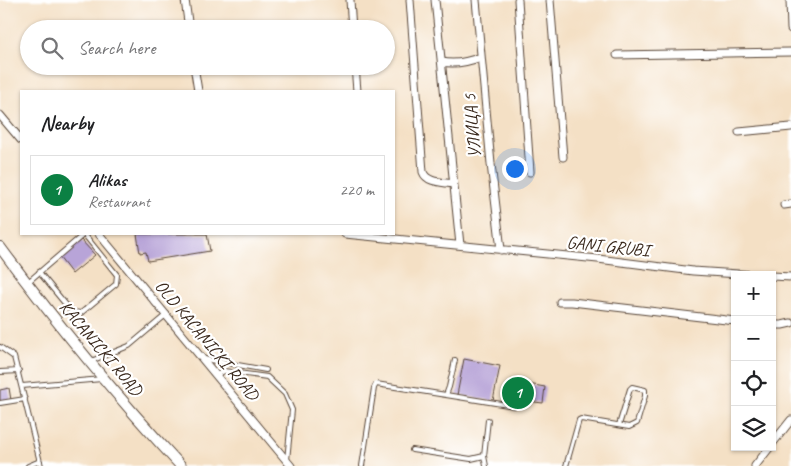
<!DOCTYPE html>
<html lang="en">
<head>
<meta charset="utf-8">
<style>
	body { margin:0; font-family:Caveat,sans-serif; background:#f6f6f6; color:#202124 }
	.controls { position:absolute; right:15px; bottom:15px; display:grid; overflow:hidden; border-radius:0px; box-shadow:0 1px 4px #0004 }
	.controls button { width:45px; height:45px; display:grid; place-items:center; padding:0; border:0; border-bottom:1px solid #e0e0e0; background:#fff; color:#202124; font:25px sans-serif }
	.you { position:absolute; left:514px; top:168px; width:18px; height:18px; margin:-12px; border:4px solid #fff; border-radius:50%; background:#1a73e8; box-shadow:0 0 0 8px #1a73e833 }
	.badge { display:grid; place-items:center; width:32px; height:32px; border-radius:50%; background:#0b8043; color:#fff; font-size:16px; font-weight:700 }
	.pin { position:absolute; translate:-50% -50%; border:2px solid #fff; box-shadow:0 1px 5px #0006 }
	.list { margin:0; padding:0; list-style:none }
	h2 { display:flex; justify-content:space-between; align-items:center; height:65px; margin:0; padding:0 20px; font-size:21px }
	h2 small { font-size:16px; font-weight:400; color:#757577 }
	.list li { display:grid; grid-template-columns:32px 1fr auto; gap:15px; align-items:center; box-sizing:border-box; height:70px; margin:0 10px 10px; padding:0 10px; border:1px solid #e0e0e0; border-radius:0px }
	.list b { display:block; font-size:19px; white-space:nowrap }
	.list p { margin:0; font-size:16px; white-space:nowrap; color:#757577 }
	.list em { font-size:16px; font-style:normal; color:#757577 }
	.icon { flex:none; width:28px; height:28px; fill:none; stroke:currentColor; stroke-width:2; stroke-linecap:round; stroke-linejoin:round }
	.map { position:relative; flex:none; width:791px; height:466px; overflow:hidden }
	.search { position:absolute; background:#fff; box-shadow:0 1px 4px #0004; left:20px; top:20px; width:375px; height:55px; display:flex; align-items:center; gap:12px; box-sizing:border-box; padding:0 18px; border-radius:28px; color:#757577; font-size:19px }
	.panel { position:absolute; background:#fff; box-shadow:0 1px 4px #0004; left:20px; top:90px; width:375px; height:145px; border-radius:0px }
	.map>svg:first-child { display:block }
	.building { fill:#b8a4d8 }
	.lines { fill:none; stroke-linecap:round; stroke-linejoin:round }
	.lane-casing { stroke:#574537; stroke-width:6 }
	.street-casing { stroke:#574537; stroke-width:9 }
	.secondary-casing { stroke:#574537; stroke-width:12 }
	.lane { stroke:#fff; stroke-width:4 }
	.street { stroke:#fff; stroke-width:7 }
	.secondary { stroke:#fff; stroke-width:10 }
	.labels { text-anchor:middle; stroke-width:4.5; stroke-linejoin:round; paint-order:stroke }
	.street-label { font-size:18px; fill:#3b2a1e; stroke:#fff }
</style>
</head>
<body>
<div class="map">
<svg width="791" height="466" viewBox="0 0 791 466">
	<rect width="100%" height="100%" fill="#fff"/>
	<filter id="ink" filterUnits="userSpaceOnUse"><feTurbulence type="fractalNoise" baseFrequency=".02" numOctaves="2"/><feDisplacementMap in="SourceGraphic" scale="10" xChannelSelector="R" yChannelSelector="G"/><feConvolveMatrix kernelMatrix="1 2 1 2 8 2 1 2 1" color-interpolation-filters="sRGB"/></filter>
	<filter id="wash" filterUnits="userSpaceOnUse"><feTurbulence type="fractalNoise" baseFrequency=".0096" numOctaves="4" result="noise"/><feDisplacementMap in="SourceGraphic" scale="20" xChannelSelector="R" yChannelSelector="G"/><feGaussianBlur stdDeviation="1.12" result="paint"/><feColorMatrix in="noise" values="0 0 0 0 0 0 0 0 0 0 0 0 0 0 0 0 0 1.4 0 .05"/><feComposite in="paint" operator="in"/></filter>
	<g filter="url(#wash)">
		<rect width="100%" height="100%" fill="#f4e0c5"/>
		<g id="blocks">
			<path class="building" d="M137,234H207L210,251L148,261L146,252L140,253Z
				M81,240L95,255L72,274L59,257Z
				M464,359L500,366L493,401L457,395Z
				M528,384L545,387L543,403L526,401Z
				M9,388L11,400L0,401V390Z"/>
		</g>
	</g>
	<g filter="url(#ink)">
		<use href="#blocks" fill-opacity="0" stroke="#574537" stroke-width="1"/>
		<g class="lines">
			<g class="lane-casing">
				<path id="lane" d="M28,282L84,234L117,275L116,284L81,313L72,312L39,272
					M0,347L14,357L41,466
					M204,359L266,370
					M91,361L129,346L167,314
					M0,372L19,371
					M217,375L224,371L267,377L285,394L292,410L287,460
					M22,386L102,379
					M446,395L514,406
					M0,403L25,399
					M412,450L471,459L484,456
					M28,466L40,461
					M362,466L374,388L376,384L446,395L449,387L455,360
					M486,466L484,456L488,420
					M566,466L579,420L581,419L629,427L637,423L645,396V390L632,387L630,389L619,425"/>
			</g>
			<g class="street-casing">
				<path id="street" d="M185,0L189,29
					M350,0L352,29
					M410,0L423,172C427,183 443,182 453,184
					M435,0L460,245
					M476,0L491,164L501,250
					M518,0L530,172
					M550,0L563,157
					M790,0L791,29
					M617,55L791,52
					M442,62C456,65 468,62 481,57
					M194,66L198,91
					M355,66L357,91
					M0,115L21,140
					M739,132L791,127
					M784,205L791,204
					M99,234L291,466
					M345,234L598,259L693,271L754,275
					M772,276L791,277
					M560,302H572L735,321
					M772,325H782L791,323
					M772,444L791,420
					M755,466L770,447"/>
			</g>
			<g class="secondary-casing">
				<path id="secondary" d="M0,247C56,323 117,397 181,466"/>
			</g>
			<use href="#lane" class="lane"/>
			<use href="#street" class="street"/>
			<use href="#secondary" class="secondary"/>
		</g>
	</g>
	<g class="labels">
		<g class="street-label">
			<text transform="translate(472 126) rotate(-95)" y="6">УЛИЦА 5</text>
			<text transform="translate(608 246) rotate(6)" y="6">GANI GRUBI</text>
			<text transform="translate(207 340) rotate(50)" y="6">OLD KACANICKI ROAD</text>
			<text transform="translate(101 348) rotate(50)" y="6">KACANICKI ROAD</text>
		</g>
	</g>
</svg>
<div class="controls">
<button>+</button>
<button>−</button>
<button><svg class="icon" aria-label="locate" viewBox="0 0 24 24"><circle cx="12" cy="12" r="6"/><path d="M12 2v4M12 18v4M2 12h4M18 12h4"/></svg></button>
<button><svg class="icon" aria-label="layers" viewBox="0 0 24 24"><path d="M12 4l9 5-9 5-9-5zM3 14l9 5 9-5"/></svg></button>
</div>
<div class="you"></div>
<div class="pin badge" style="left:518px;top:393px">1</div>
<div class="search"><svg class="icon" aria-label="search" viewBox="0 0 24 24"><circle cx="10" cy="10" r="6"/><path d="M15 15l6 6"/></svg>Search here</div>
<section class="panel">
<h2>Nearby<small></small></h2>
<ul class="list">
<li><span class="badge">1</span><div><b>Alikas</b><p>Restaurant</p></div><em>220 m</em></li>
</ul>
</section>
</div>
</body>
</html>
